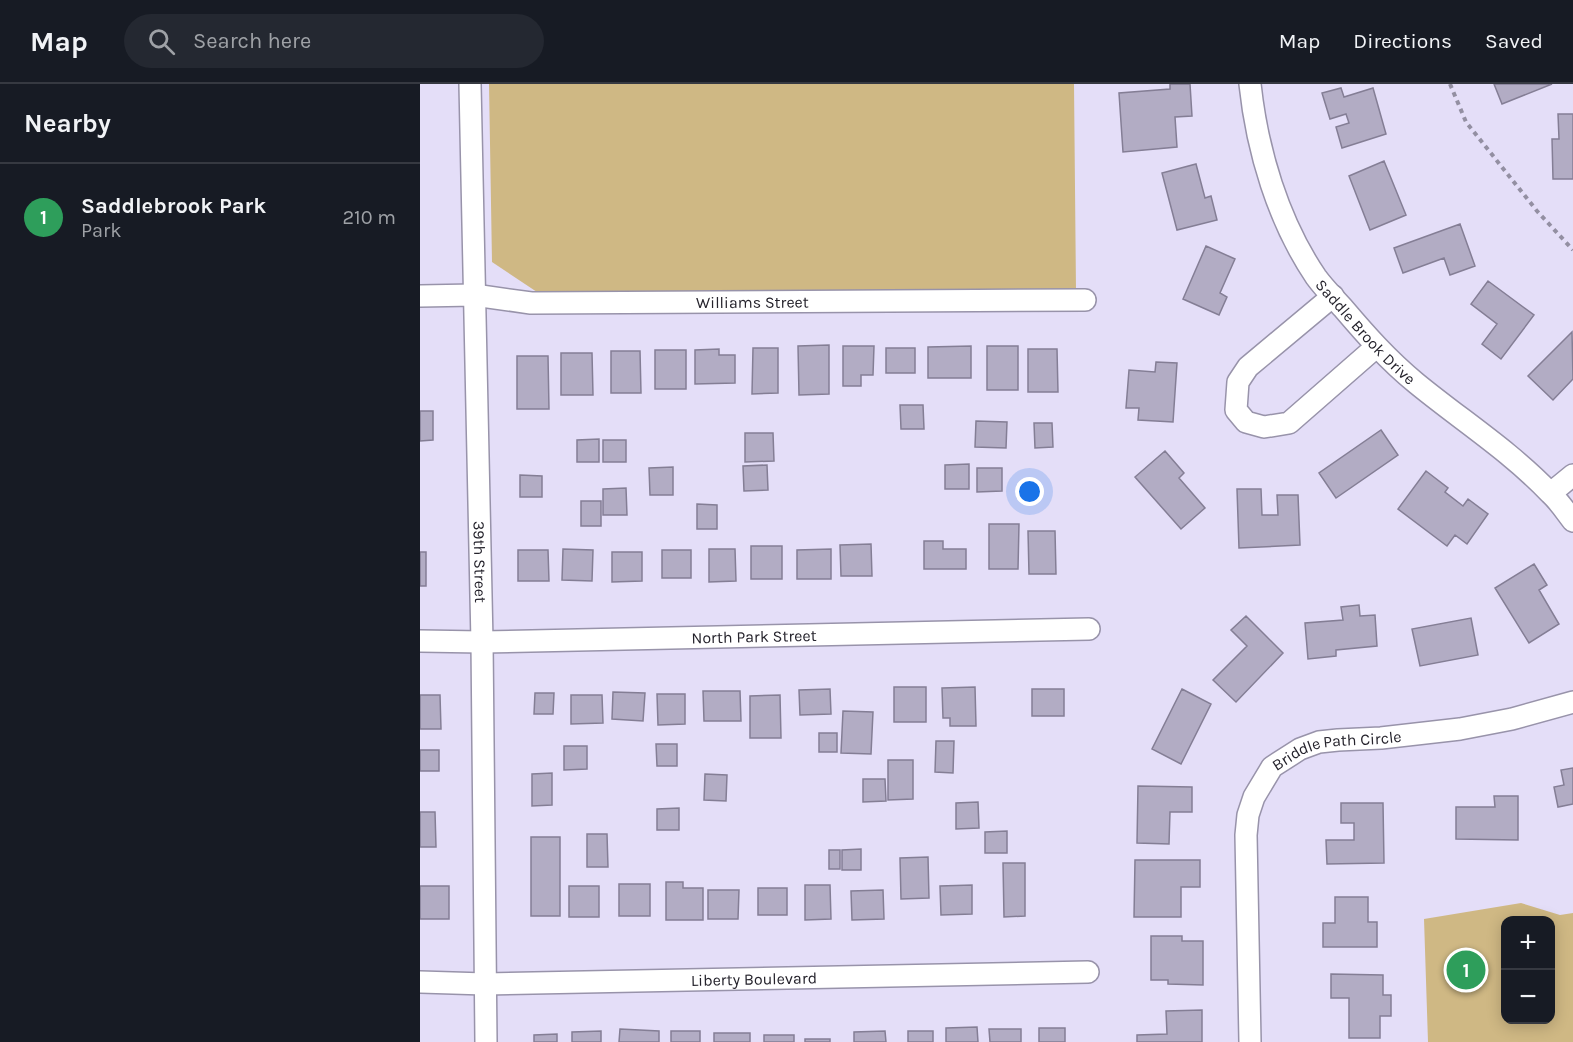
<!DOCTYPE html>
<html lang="en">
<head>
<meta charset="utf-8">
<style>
	body { margin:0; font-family:Karla,sans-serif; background:#242831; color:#f1f3f6 }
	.controls { position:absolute; right:18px; bottom:18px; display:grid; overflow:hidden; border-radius:12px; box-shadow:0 3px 15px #0003 }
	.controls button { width:54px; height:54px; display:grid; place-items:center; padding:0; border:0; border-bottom:2px solid #363941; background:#171b24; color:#f1f3f6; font:30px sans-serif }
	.you { position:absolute; left:610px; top:408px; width:21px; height:21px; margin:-15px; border:4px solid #fff; border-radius:50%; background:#1a73e8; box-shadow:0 0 0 9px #1a73e833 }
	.badge { display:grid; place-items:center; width:39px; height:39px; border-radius:50%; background:#0b8043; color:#fff; font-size:20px; font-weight:700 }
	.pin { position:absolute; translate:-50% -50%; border:3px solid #fff; box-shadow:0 2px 6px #0006 }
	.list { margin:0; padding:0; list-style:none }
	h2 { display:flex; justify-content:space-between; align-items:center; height:78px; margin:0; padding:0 24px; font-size:26px }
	h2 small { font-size:20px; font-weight:400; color:#9ea1a6 }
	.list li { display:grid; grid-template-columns:39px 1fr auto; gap:18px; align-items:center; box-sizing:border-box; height:108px; padding:0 24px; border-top:2px solid #363941 }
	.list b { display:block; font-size:22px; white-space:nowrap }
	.list p { margin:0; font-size:20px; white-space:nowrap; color:#9ea1a6 }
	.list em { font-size:20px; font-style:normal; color:#9ea1a6 }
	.icon { flex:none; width:33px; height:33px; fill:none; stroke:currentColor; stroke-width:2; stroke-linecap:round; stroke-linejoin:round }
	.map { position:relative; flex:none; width:1153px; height:958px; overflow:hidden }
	header { display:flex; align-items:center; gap:36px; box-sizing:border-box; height:84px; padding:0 30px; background:#171b24; border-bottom:2px solid #363941 }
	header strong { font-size:28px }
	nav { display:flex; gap:33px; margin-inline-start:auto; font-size:21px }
	.search { width:420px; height:54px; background:#242831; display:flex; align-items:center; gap:15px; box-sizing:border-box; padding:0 21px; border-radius:33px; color:#9ea1a6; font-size:22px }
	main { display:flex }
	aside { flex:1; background:#171b24 }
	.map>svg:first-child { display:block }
	.green { fill:#cfb884; fill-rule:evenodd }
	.building { fill:#b2acc4; stroke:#847e95; stroke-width:1.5 }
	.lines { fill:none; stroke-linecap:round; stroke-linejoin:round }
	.street-casing { stroke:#9893aa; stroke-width:24 }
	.path { stroke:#938fa2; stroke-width:4; stroke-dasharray:4.5 4.5; stroke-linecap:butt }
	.street { stroke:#fff; stroke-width:21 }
	.labels { text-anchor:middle; stroke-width:6; stroke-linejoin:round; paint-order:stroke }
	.street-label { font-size:16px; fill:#25232c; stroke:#e4def8 }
</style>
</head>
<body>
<header>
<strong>Map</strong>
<div class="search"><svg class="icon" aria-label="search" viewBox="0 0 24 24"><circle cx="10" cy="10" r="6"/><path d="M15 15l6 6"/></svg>Search here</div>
<nav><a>Map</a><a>Directions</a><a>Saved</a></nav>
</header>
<main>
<aside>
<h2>Nearby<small></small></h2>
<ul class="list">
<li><span class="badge" style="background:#2e9e5b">1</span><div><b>Saddlebrook Park</b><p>Park</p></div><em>210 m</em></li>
</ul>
</aside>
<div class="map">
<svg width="1153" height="958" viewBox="0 0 1153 958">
	<rect width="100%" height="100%" fill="#e4def8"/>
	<path class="green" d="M69,0H654L656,207L123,212L72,178Z
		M1101,819L1140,831L1153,829V958H1008L1004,835ZM1130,836V936H1086V836Z"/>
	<path class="building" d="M750,0H770L772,32L755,33L757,63L703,68L699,9L750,5Z
		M1074,0H1132L1082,20Z
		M921,4L924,13L953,4L966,50L922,64L916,43L929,39L926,30L910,35L902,9Z
		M1138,30H1153V95H1133L1132,55H1139Z
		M964,77L986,131L950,146L929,92Z
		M776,80L785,114L791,112L797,136L757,146L742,89Z
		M1040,140L1055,182L1030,191L1024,174L983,189L974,164Z
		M786,162L815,175L800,209L807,213L799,231L763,215Z
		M1068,197L1114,231L1081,275L1062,260L1077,240L1051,220Z
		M1152,248L1153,295L1133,316L1108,292Z
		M409,261V310L379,311L378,262Z
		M423,262H454L453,291H441V302H423Z
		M551,262V294H508V263Z
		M567,262H598V306H567Z
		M333,264H358V309L332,310Z
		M466,264H495V289H466Z
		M299,265V271H315V299L275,300V266Z
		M608,265H637L638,308H608Z
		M235,266H266V305H235Z
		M191,267H220L221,309H191Z
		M141,269H172L173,311H141Z
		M97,272H128L129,325H97Z
		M736,278L757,279L753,338L718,336L719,324H706L709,286L735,288Z
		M480,321H503L504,345H481Z
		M0,327H13V356L0,357Z
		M556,337L587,338L586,364L555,363Z
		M614,339H632L633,363L615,364Z
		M961,346L978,371L916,414L899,389Z
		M325,349H353L354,377L325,378Z
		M179,355V378H157V356Z
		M183,356H206V378H183Z
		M745,367L764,389L759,394L785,424L761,445L715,393Z
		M549,380V405H525V381Z
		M347,381L348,406L324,407L323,382Z
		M253,383V411H230L229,384Z
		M557,384H582V407L557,408Z
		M1006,387L1028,404L1025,408L1043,422L1048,415L1068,430L1047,460L1035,451L1027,462L978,425Z
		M100,391L122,392V413H100Z
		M206,404L207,431H183V405Z
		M817,405H841L842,431H858L857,411H878L880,461L819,464Z
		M161,417H181V442H161Z
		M277,420L297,421V445H277Z
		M569,440H599L598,485H569Z
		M608,447H635L636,490H609Z
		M504,457H523V465H546V485H504Z
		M451,460L452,492H421L420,461Z
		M331,462H362V495H331Z
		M143,465L173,466L172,497L142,496Z
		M289,465H315L316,497L289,498Z
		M411,465V495H377V466Z
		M98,466H128L129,497H98Z
		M242,466H271V494H242Z
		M0,468H6V502H0Z
		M192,468H222V497L192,498Z
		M1114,480L1127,501L1119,506L1139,540L1109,559L1075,504Z
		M939,521L940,532L955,531L957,562L916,566V572L888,575L885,539L923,536L921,523Z
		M826,532L863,569L816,618L793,596L827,562L811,546Z
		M1051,534L1058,571L1000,582L992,545Z
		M474,603H506V638H474Z
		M555,603L556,642H530V634H523L522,604Z
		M410,605L411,630L380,631L379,606Z
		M612,605H644V632H612Z
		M762,605L791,620L761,680L732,665Z
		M283,607H320L321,637H284Z
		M193,608L225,609L223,637L192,635Z
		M115,609H134L133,630H114Z
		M237,610H265V640L238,641Z
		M0,611H20L21,645H0Z
		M151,611H182L183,639L151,640Z
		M360,611L361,654H330V612Z
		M423,627L453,628L451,670L421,669Z
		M399,649H417V668H399Z
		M516,657H534L533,689L515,688Z
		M236,660H257V682H237Z
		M144,662H167V685L144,686Z
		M0,666H19V687H0Z
		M468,676H493V715L468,716Z
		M1153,684V720L1138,723L1134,703L1144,701L1141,686Z
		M132,689V721L112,722V690Z
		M285,690L307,691L306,717L284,716Z
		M443,695H465L466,717L443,718Z
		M718,702L772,703V728H750L749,760L717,759Z
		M1074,712H1098V756L1036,755V723H1075Z
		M558,718L559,744L536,745V719Z
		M921,719H963L964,779L907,780L906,756H934V739H921Z
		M259,724V746H237V725Z
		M0,728H15L16,763H0Z
		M587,747V769H565V748Z
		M167,750H187L188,783H167Z
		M111,753H140V832H111Z
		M441,765V786H422V766Z
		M409,766H420V785H409Z
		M508,773L509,814L481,815L480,774Z
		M715,776H780V803H761V833H714Z
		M583,779H605V832L584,833Z
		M246,798H263V804H283V836H246Z
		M199,800H230V832H199Z
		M385,801H410L411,835L385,836Z
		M552,801V830L521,831L520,802Z
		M0,802H29V835H0Z
		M149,802H179V833H149Z
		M338,804H367V831H338Z
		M288,806H319L318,835H288Z
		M463,806L464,835L432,836L431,807Z
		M915,813H948V838H957V863H903V839H915Z
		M731,852H762V857H783V901L748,900V896H731Z
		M911,890L963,891V911H971V932H960V954H929V914H911Z
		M782,926V958H717V951L747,950L746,927Z
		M557,943L558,958H526V944Z
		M619,944H645V958H619Z
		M200,945L239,947V958H199Z
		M569,945H601V958H570Z
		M181,947V958H152V948Z
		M251,947H280V958H251Z
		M465,947L466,958H434V948Z
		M488,947H513V958H488Z
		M294,949H330V958H294Z
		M137,950V958H114V951Z
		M344,951H374V958H344Z
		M385,955H410V958H385Z"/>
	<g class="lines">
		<g class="street-casing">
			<g id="street">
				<path id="s1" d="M50,0L62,558L66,958"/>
				<path id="s2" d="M830,0C837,66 858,137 896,193C904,204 914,214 923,224C946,251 968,276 996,299C1041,336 1090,367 1130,409C1139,417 1146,428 1153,437"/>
				<path id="s3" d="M0,212L54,211L111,219L665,216"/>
				<path d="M913,212L828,283L818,298L816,326L826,338L844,343L869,339L956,263"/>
				<path d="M1131,409L1153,391"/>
				<path id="s4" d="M0,557L62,558L669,545"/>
				<path id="s5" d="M0,898L65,900L668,888"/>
				<path id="s6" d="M830,958L826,751L828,731L834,713L852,683L880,665L899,658L918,656L961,654L1040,645L1092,635L1153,618"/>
			</g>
		</g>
		<path class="path" d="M1030,0L1046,38L1117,127L1153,166"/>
		<use href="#street" class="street"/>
	</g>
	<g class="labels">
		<g class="street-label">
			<text dy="6" stroke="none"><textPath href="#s3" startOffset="333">Williams Street</textPath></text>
			<text dy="6" stroke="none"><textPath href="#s2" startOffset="280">Saddle Brook Drive</textPath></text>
			<text dy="6" stroke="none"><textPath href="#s1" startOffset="478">39th Street</textPath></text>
			<text dy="6" stroke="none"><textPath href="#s4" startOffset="334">North Park Street</textPath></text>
			<text dy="6" stroke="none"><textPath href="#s6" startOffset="350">Briddle Path Circle</textPath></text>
			<text dy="6" stroke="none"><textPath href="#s5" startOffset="334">Liberty Boulevard</textPath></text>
		</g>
	</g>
</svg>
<div class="controls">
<button>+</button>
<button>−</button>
</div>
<div class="you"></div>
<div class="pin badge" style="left:1046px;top:886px;background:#2e9e5b">1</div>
</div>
</main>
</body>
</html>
